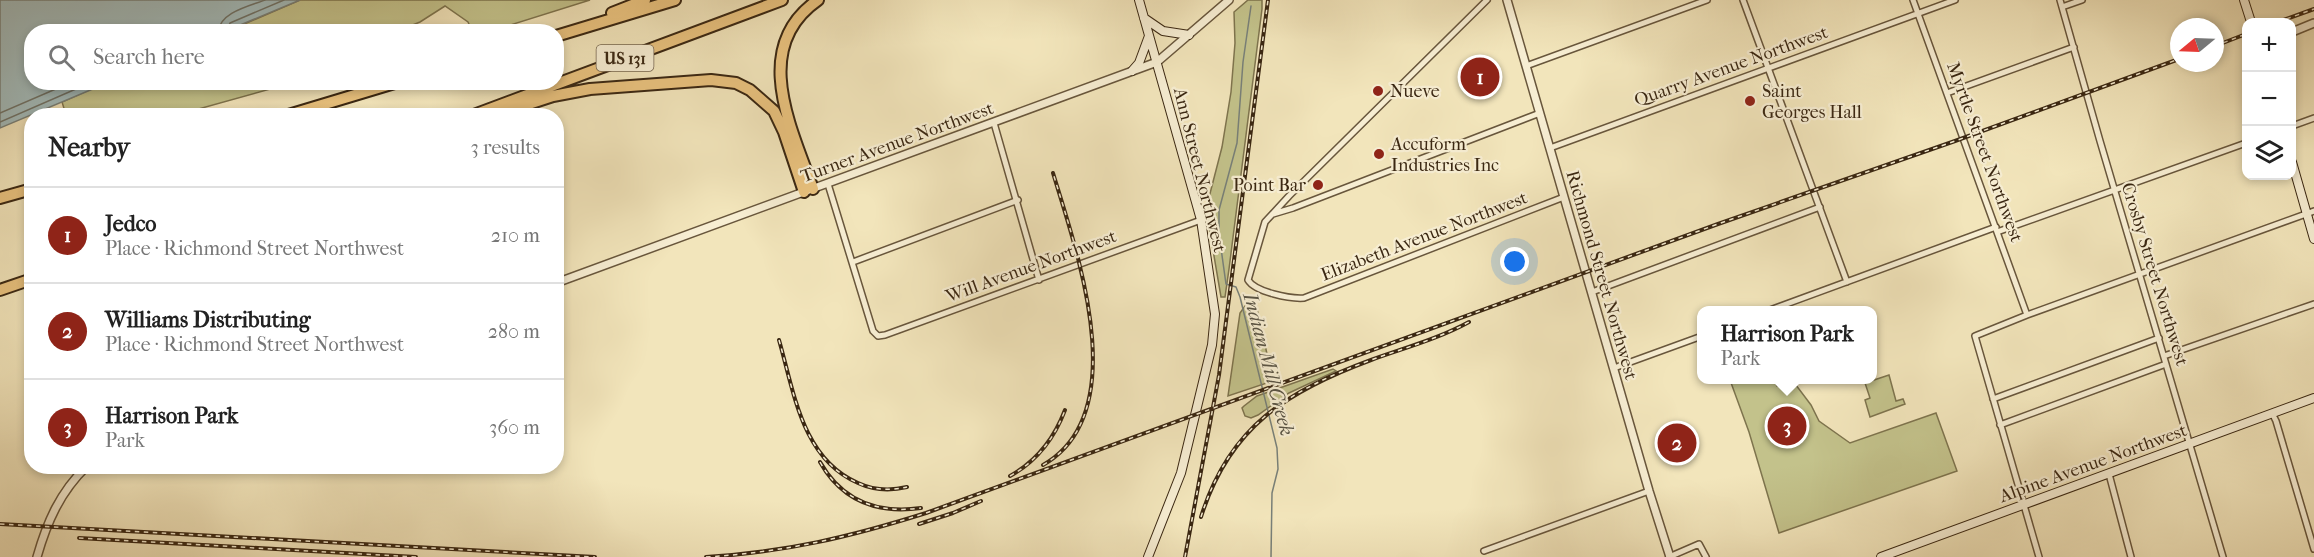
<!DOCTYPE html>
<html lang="en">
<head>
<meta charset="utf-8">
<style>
	body { margin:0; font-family:"IM FELL French Canon",serif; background:#f2f2f2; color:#222 }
	.controls { position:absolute; right:18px; top:18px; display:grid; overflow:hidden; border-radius:12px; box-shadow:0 3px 9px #0003 }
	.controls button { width:54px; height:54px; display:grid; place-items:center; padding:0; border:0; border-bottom:2px solid #e0e0e0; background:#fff; color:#222; font:30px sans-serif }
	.compass { position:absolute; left:2170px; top:18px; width:54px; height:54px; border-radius:50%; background:#fff; box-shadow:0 3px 9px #0003; rotate:251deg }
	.you { position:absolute; left:1515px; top:262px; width:21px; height:21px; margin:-15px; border:4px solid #fff; border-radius:50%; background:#1a73e8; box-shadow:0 0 0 9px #1a73e833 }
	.badge { display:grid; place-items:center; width:39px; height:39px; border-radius:50%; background:#8f2418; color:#fff; font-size:20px; font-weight:700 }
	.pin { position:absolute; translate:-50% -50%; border:3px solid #fff; box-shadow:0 2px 6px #0006 }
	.popup { position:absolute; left:1697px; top:306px; width:180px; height:78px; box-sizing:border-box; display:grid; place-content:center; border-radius:12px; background:#fff; filter:drop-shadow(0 2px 4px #0005); font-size:20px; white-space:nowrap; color:#767676 }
	.popup b { font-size:22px; color:#222 }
	.popup::after { content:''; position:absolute; left:50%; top:100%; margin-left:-12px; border:12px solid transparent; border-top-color:#fff }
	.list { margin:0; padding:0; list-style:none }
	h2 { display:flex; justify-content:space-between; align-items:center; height:78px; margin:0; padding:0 24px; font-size:26px }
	h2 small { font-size:20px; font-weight:400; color:#767676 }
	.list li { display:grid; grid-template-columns:39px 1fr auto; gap:18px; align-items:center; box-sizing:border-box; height:96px; padding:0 24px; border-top:2px solid #e0e0e0 }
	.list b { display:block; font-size:22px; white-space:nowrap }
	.list p { margin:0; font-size:20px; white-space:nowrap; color:#767676 }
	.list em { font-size:20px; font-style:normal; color:#767676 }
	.icon { flex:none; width:33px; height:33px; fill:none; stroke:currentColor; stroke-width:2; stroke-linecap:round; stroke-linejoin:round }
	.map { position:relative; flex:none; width:2314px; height:557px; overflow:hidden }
	.search { position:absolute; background:#fff; box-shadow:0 3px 9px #0003; left:24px; top:24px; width:540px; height:66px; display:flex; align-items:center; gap:15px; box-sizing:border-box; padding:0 21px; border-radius:24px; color:#767676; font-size:22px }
	.panel { position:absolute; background:#fff; box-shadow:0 3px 9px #0003; left:24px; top:108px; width:540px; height:366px; border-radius:24px }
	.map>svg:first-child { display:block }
	.green { fill:#c3c28b; stroke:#7e744e; stroke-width:1.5 }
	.water { fill:#a2bcbd; stroke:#788079; stroke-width:1.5 }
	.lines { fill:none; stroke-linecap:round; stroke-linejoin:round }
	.shore { stroke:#6e7268; stroke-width:1.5 }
	.stream { stroke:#788079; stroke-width:1.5 }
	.minor-casing { stroke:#68563c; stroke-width:8 }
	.tertiary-casing { stroke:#68563c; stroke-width:10 }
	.secondary-casing { stroke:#3a2712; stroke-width:10 }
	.motorway-casing { stroke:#3a2712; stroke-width:14 }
	.minor { stroke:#f7eed3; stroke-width:5 }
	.tertiary { stroke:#f7eed3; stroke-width:7 }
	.secondary { stroke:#f7eed3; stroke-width:8 }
	.motorway { stroke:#e9c27e; stroke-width:10 }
	.rail-casing { stroke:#3a2712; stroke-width:4 }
	.rail { stroke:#f7eed3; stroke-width:1.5; stroke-dasharray:4.5; stroke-linecap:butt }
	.poi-dot { fill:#8f2418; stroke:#f7eed3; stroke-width:2 }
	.labels { text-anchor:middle; stroke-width:4.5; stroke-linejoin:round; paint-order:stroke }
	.shield { fill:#f7eed3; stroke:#73634c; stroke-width:1.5 }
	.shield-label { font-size:16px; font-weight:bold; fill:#3a2712 }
	.street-label { font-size:18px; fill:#3a2712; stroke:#f7eed3 }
	.poi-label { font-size:18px; fill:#3a2712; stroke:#f7eed3; text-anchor:start }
	.water-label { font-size:20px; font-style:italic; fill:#595445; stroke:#f7eed3 }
</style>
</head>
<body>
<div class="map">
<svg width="2314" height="557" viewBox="0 0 2314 557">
	<rect width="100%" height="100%" fill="#f2e5bb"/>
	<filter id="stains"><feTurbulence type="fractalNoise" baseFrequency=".00333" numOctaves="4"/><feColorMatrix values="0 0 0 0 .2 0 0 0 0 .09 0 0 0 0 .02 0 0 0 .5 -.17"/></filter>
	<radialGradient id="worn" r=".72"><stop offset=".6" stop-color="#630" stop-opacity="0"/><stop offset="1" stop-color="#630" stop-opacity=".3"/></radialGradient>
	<path class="green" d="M300,0H590L491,31H472L468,22L445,6L420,22L398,31L226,32Z
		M1248,0H1262V9L1229,269L1225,297H1221L1206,209L1222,147L1231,92L1235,43L1234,12Z
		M107,82H292V83L177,115H66L62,102Z
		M1250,299L1255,300L1273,381L1228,396L1240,313Z
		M1333,369L1336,371L1289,393L1258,415L1251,418L1245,416L1242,408L1244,406L1257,396Z
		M1889,375L1896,401L1903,399L1905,404L1870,417L1865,400L1870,398L1865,383Z
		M1730,380H1774L1777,386L1793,381L1811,405L1819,421L1850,443L1936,413L1957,471L1779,533L1749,432Z"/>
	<path class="water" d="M0,0H300L226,31L32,32V82L107,83L0,128Z"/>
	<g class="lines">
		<path class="shore" d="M218,32C220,12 250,6 265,0
			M226,32L230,23L284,0
			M0,113L72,82
			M0,122L92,82"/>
		<path class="stream" d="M1251,6L1243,62L1237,143L1219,210V234L1226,284L1236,287L1240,297L1277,448L1278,469L1272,493L1271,557"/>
		<g class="minor-casing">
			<path id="minor" d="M1487,0L1289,196L1265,222L1248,280C1255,292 1290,299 1304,298L1564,197
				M1743,0L1847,282
				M1913,0L2027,315
				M2060,0L2100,141L2223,557
				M2062,7L2082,0
				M1526,66L1707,0
				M1947,93L2074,47
				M994,123L1039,280
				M2292,126L2314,118
				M1550,148L1955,0
				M828,184L873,331L878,336L885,335L1201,220
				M1273,214L1293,208L1540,113
				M1997,232L2246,143
				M853,262L1018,200
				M1592,292L1820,207
				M1770,310L1996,227
				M2164,356L2314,304
				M1614,368L1702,336
				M1993,399L2159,338
				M2272,413L2276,421L2314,549
				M2000,425L2166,364
				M2109,474L2131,557
				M1484,551L1649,491
				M1669,557L1699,544L1706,557
				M2039,557L1975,336L2027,315L2314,211"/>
		</g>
		<g class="tertiary-casing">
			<path id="tertiary" d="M1507,0L1649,491L1670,557
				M2292,32L2314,23
				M556,283L1157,62L1229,0
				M37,557C47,522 60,492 87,466"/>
		</g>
		<g class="secondary-casing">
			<path id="secondary" d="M1139,0L1201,220L1215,314L1212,345L1181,473L1148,557
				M2244,0L2251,22
				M1144,18L1163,31L1189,35
				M1132,71L1139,63L1149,36
				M2292,162L2314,239
				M1881,557L2314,398"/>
		</g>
		<g class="motorway-casing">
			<path id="motorway" d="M612,13L645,0
				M556,36L675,0
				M285,116L398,82
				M471,116L782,0
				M492,116L553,96L590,89L711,80L736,83L750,90L774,111L784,132L804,192
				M813,189C791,127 750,47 818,0
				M0,198L32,189
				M0,290L32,279"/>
		</g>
		<use href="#minor" class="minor"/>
		<use href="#tertiary" class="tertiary"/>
		<use href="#secondary" class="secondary"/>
		<use href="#motorway" class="motorway"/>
		<g class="rail-casing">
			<path id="rail" d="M2278,22L2314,9
				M2215,46L2246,34
				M779,340C794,392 802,459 858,483C873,490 890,491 907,487
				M820,462C842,501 878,514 921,508
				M1043,465C1135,413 1076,249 1053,173
				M1010,476C1037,461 1054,439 1065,410
				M1201,517C1229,427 1287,391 1371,360C1404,348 1438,339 1469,322
				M0,524L595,557
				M919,524L953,513L981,501
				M79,538L416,557
				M706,557C786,552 850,537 926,513L1718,224L1955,141L2179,59
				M1185,557L1219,375L1268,0"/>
		</g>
		<use href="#rail" class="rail"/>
	</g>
	<g class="poi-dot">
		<circle cx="1378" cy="91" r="6"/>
		<circle cx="1750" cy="101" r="6"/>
		<circle cx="1379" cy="154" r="6"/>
		<circle cx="1318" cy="185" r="6"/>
	</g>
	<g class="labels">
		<rect class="shield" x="596.5" y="45" width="57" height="26" rx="4.5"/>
		<g class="shield-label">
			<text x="625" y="64">US 131</text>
		</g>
		<g class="street-label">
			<text transform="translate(1731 66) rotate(-20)" y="6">Quarry Avenue Northwest</text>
			<text transform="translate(897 142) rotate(-20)" y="6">Turner Avenue Northwest</text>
			<text transform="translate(1985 152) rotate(70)" y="6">Myrtle Street Northwest</text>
			<text transform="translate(1200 170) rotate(76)" y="6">Ann Street Northwest</text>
			<text transform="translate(1424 236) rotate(-21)" y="6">Elizabeth Avenue Northwest</text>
			<text transform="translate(1031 266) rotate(-20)" y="6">Will Avenue Northwest</text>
			<text transform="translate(2155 274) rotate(73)" y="6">Crosby Street Northwest</text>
			<text transform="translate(1602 275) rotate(74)" y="6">Richmond Street Northwest</text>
			<text transform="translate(2093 463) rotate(-20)" y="6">Alpine Avenue Northwest</text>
		</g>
		<g class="poi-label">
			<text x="1390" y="97">Nueve</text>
			<text x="1762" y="97">Saint<tspan x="1762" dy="21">Georges Hall</tspan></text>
			<text x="1391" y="150">Accuform<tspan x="1391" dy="21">Industries Inc</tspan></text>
			<text x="1306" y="191" text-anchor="end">Point Bar</text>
		</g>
		<g class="water-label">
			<text transform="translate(1269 364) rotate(75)" y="7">Indian Mill Creek</text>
		</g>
	</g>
	<rect width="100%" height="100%" filter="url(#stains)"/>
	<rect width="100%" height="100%" fill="url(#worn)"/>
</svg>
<div class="controls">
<button>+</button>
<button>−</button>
<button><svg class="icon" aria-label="layers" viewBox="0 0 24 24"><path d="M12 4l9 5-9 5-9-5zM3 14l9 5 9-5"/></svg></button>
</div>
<svg class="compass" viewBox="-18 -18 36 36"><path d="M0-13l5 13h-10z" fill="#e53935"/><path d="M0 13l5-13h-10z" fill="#767676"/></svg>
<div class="you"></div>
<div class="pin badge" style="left:1480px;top:77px">1</div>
<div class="pin badge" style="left:1677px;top:443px">2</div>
<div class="pin badge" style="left:1787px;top:426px">3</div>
<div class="popup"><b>Harrison Park</b>Park</div>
<div class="search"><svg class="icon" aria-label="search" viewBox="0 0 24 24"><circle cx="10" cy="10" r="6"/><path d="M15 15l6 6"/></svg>Search here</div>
<section class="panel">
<h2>Nearby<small>3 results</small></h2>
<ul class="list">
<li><span class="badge">1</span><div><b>Jedco</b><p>Place · Richmond Street Northwest</p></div><em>210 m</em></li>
<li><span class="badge">2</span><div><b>Williams Distributing</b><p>Place · Richmond Street Northwest</p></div><em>280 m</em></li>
<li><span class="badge">3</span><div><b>Harrison Park</b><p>Park</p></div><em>360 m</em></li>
</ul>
</section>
</div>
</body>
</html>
